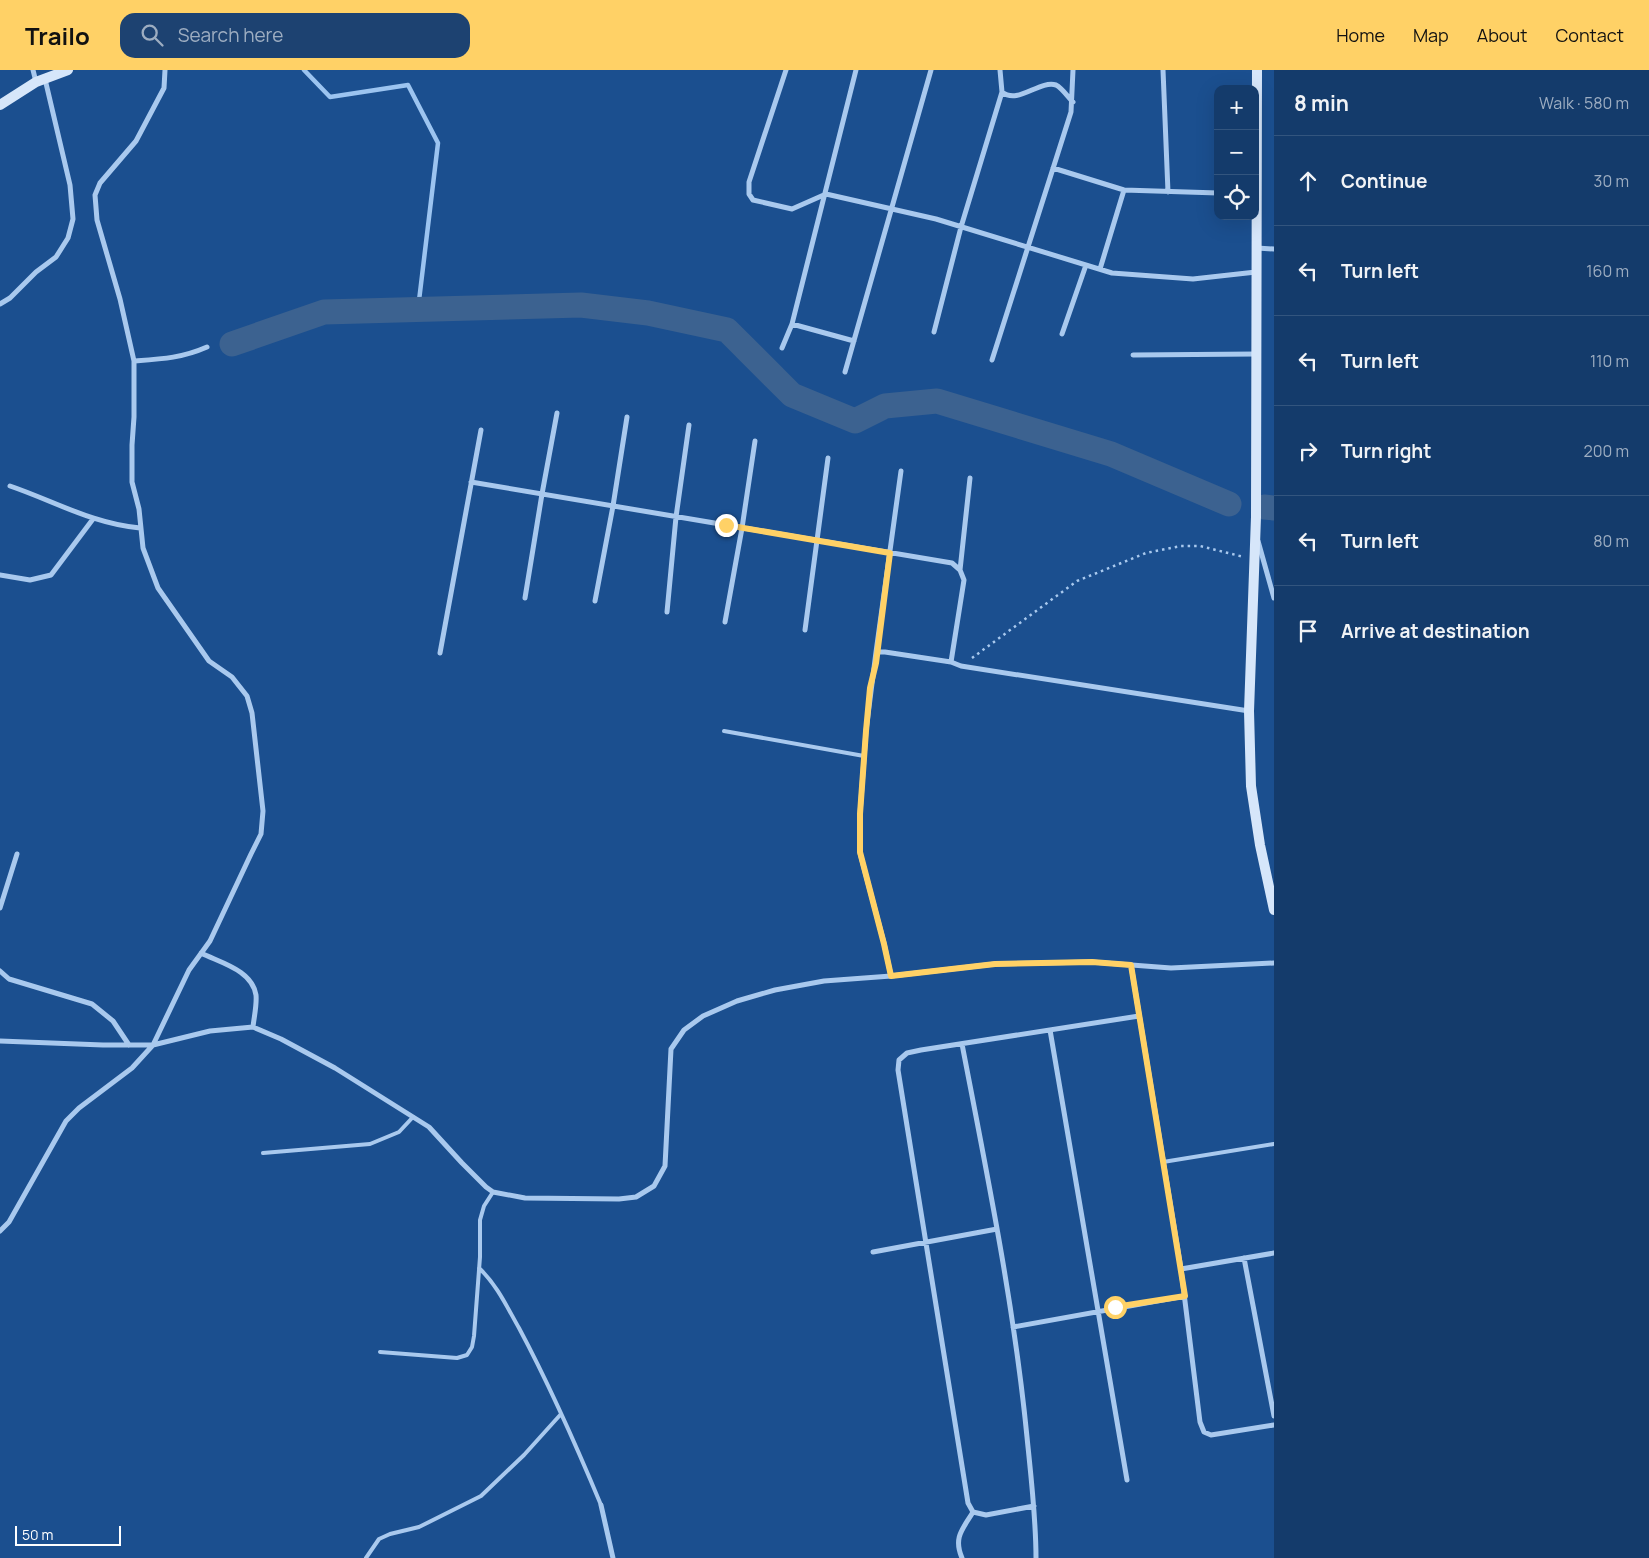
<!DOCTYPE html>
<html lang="en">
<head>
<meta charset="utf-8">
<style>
	body { margin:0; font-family:Manrope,sans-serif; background:#1d4271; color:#f1f3f6 }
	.controls { position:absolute; right:15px; top:15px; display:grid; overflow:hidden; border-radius:10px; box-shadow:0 5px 20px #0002 }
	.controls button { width:45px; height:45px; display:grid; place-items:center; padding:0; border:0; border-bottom:1px solid #33557e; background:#143b6b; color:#f1f3f6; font:25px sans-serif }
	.scale { position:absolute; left:15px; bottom:12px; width:106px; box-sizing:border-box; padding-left:5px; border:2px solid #fff; border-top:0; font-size:14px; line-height:18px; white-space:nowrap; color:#fff; -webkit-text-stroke:4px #1b4f8f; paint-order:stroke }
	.stop { position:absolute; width:15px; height:15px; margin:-11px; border:4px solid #ffd166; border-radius:50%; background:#fff }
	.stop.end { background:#ffd166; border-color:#fff; box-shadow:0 1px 5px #0008 }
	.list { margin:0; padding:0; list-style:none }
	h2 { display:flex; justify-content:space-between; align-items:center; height:65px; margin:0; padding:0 20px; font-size:21px }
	h2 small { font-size:16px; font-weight:400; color:#9dadc1 }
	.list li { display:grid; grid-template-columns:32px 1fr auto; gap:15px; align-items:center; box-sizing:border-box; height:90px; padding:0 20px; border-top:1px solid #33557e }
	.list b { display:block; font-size:19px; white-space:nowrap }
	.list em { font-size:16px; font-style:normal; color:#9dadc1 }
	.icon { flex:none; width:28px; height:28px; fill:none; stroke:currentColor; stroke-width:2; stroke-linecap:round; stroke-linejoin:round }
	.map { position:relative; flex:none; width:1274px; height:1488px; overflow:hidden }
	header { display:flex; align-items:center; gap:30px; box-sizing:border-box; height:70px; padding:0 25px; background:#ffd166; color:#111 }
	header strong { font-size:24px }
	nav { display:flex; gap:28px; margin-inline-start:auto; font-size:18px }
	.search { width:350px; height:45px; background:#1d4271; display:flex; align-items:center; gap:12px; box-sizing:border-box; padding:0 18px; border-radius:15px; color:#9dadc1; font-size:19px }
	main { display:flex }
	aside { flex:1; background:#143b6b }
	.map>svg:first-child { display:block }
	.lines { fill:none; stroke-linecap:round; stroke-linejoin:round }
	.stream { stroke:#9cc4f0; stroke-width:4.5 }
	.river { stroke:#3c6290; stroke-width:25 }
	.path { stroke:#a9c9ee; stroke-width:2.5; stroke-dasharray:2.5 4; stroke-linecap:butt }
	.lane { stroke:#a9c9ee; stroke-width:4 }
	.street { stroke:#a9c9ee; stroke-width:5 }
	.secondary { stroke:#d6e6fa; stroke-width:10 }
	.route { stroke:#ffd166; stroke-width:6 }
</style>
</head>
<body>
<header>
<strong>Trailo</strong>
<div class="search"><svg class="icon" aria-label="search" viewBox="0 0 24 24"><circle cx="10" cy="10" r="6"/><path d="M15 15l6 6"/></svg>Search here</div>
<nav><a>Home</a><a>Map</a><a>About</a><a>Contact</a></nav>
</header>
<main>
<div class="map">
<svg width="1274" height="1488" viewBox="0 0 1274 1488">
	<rect width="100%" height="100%" fill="#1b4f8f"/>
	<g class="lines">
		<path class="stream" d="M304,0L330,27L408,15L438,73L418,239"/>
		<path class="river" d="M232,274L324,242L581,235L648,243L727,260L792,325L855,351L885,336L937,331L1111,384L1229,434
			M1264,437L1274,438"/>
		<path class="path" d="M972,588L1077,511L1146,483L1181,476H1200L1244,487"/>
		<path class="lane" d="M724,661L864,686
			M263,1083L370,1074L399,1062L413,1047
			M1163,1092L1274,1074
			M479,1198C497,1215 507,1237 519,1258C550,1316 576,1375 601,1435
			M380,1282L457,1288L467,1285L472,1277L474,1266L480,1187V1150L484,1136L493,1122
			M366,1488L379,1469L390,1464L419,1457L481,1426L524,1385L561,1344"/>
		<path class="street" d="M33,0L36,12
			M786,0L749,112V124L753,130L792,139L826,124L936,149L1112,203L1193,209L1256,202
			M1000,0L1002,22C1018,35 1039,10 1056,15C1062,18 1068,27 1073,32
			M1163,0L1168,122
			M1053,98L1124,120L1218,123
			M1257,178L1274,179
			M1100,199L1124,120
			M0,234L10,228L36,202L56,187L68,168L73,149L70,115L45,9
			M792,254L856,0
			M934,262L961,157L1002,22
			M1062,264L1086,195
			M782,278L792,254L854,271
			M1133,285L1256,284
			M992,290L1071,42L1073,0
			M134,291C162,289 182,288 207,277
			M845,302L931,0
			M471,412L952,493L960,500L964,510L951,592L961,596L1249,641
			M10,416C54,431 93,454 140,458
			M1258,471L1274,528
			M960,500L970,408
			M0,505L30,510L51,505L93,449
			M525,528L542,424L557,343
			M595,531L613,436L627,347
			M667,542L676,447L689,355
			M725,552L742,458L755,371
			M805,560L828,388
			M876,582L901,401
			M440,583L481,360
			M0,838L17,784
			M201,883C221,893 252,900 256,925C257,935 254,947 253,957
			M1131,895L1181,1199L1200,1352L1204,1362L1211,1365L1274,1355
			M0,901L9,909L92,934L113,951L129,975
			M891,906L884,873L860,783V744L866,661L876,582H885L951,592
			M1050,960L1127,1410
			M0,971L103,975H153L210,961L253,957L281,969L335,998L429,1057L462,1093L486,1117L493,1122L525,1128L619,1129L636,1127L654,1116L665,1096L671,979L684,960L703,946L737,931L775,920L824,911L891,906L995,894L1092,892L1171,898L1274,893
			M962,974C987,1104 1014,1235 1027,1367C1031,1407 1036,1447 1036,1488
			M0,1161L9,1152L66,1051L79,1038L132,998L153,975L189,900L210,871L251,784L261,764L263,741L252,643L247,626L232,607L209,591L158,518L143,478L139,439L132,412V375L134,347V291L120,229L97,150L95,125L100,113L136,71L164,18L165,0
			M873,1182L997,1159
			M1244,1188L1274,1346
			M1181,1199L1274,1183
			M1013,1257L1185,1226
			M601,1435L613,1488
			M1034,1436L986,1445L973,1442L968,1433L898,1000L899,990L907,983L921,980L1139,946
			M962,1488C953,1467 963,1459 973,1442"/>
		<path class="secondary" d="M1257,0L1256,447L1249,641L1251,716L1260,775L1274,840
			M0,35L36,12L68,0"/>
	</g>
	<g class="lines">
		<path class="route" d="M726,455L890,483L876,593L870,618L866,661L860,744V782L884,874L891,906L995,894L1092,892L1131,895L1185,1226L1115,1237"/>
	</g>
</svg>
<div class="controls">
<button>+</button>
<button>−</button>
<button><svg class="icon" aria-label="locate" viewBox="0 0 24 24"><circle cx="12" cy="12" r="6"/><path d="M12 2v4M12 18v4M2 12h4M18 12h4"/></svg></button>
</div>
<div class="scale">50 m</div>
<div class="stop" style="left:1115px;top:1237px"></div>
<div class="stop end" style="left:726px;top:455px"></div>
</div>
<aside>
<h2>8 min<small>Walk · 580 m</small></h2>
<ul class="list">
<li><svg class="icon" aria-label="ahead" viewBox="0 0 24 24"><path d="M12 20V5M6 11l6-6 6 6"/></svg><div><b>Continue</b></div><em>30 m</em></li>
<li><svg class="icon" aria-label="left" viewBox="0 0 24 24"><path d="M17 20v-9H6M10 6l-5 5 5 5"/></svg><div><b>Turn left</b></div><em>160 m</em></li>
<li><svg class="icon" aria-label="left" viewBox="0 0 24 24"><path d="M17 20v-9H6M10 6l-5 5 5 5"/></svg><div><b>Turn left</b></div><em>110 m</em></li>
<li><svg class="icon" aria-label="right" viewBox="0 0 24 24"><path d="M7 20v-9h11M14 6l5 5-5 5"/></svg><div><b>Turn right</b></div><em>200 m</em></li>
<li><svg class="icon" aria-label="left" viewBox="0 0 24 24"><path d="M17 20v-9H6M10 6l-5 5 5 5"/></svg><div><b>Turn left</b></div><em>80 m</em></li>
<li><svg class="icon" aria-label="arrive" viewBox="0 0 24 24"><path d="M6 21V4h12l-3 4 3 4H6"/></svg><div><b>Arrive at destination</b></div></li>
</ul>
</aside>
</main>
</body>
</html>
